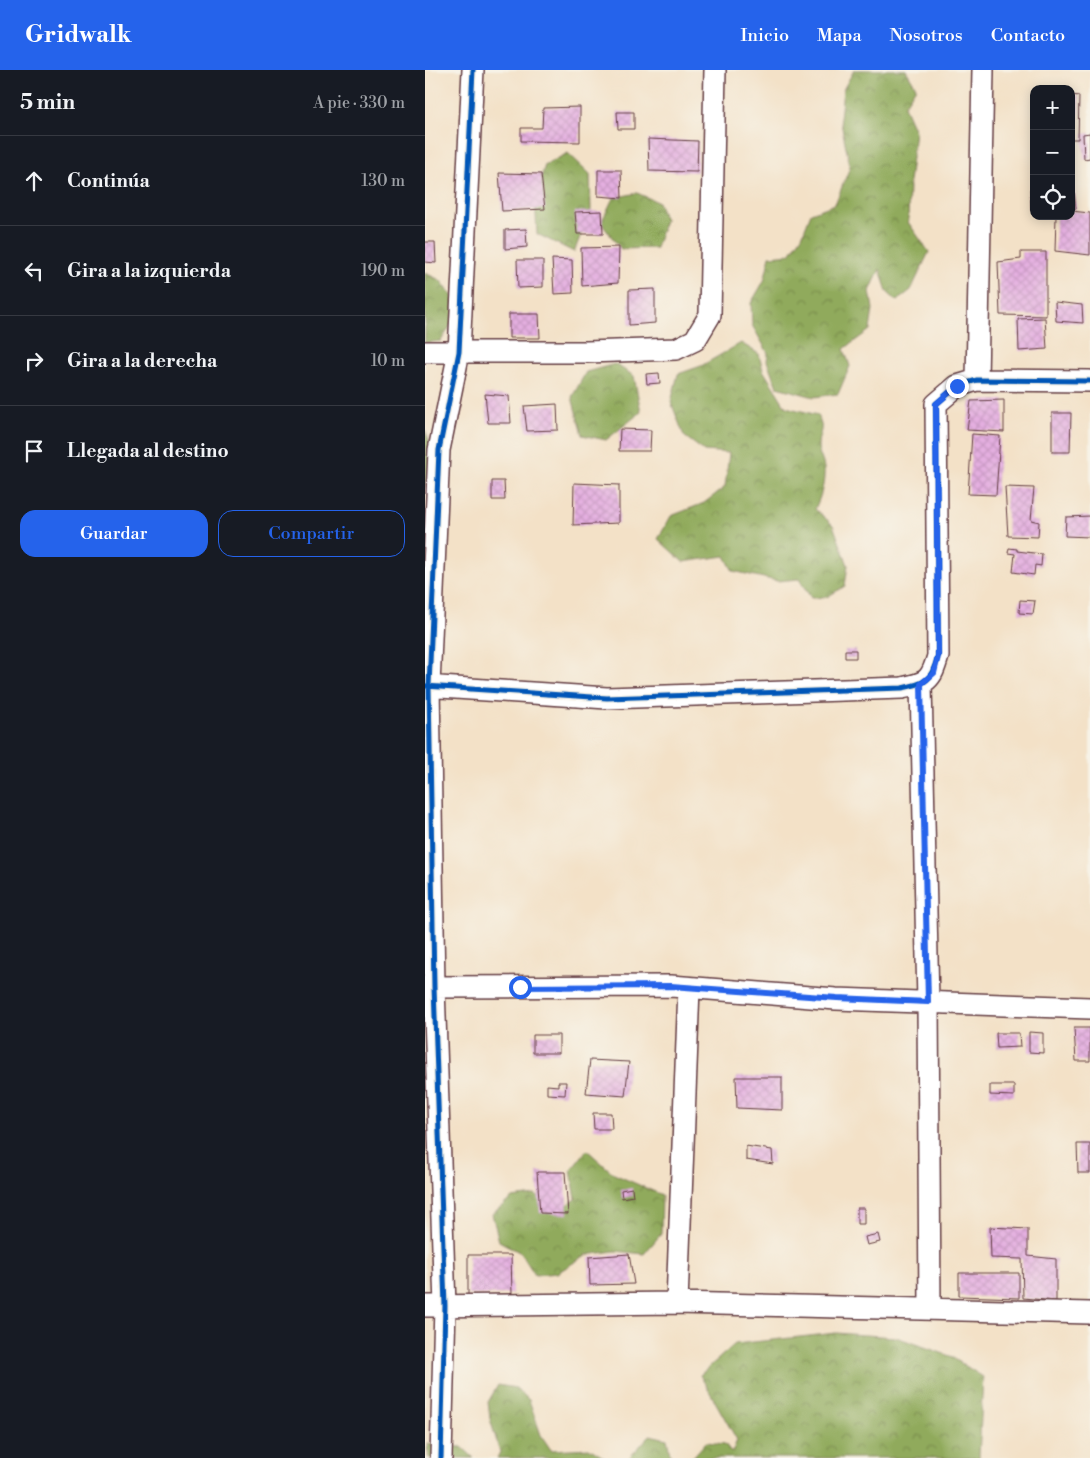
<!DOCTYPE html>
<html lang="es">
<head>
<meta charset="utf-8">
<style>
	body { margin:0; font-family:"Libre Bodoni",serif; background:#20242c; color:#f1f3f6 }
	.controls { position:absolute; right:15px; top:15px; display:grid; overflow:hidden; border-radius:10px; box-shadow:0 2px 12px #0003 }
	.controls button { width:45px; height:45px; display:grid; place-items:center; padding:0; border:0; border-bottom:1px solid #363941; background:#171b24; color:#f1f3f6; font:25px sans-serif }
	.stop { position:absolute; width:15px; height:15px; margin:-11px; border:4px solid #2563eb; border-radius:50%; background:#fff }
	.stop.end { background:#2563eb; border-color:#fff; box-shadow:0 1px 5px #0008 }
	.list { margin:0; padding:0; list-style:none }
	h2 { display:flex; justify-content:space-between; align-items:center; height:65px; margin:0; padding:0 20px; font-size:21px }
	h2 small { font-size:16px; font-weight:400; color:#9ea1a6 }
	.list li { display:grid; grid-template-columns:32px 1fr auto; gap:15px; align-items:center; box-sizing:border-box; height:90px; padding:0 20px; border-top:1px solid #363941 }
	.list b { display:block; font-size:19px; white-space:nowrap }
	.list em { font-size:16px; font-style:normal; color:#9ea1a6 }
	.actions { display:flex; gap:10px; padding:15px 20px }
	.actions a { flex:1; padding:11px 0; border:1px solid #2563eb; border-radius:15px; text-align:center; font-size:18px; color:#2563eb }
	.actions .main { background:#2563eb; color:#fff }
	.icon { flex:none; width:28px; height:28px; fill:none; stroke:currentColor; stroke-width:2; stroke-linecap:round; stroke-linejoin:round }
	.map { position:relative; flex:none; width:665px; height:1388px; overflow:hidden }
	header { display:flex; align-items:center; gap:30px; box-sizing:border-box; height:70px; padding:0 25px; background:#2563eb; color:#fff }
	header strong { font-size:24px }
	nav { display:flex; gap:28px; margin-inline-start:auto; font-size:18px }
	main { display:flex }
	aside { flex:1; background:#171b24 }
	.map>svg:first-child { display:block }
	.forest { fill:url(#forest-crowns); stroke:#6d6444 }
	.building { fill:url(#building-cross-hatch) }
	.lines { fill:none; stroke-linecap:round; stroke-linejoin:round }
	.street-casing { stroke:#633c42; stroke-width:24 }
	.street { stroke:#fff; stroke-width:21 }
	.cycleway-casing { stroke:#f7f3e8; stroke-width:8 }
	.cycleway { stroke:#0057b8; stroke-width:5 }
	.route { stroke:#2563eb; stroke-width:6 }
</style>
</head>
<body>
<header>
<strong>Gridwalk</strong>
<nav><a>Inicio</a><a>Mapa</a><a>Nosotros</a><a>Contacto</a></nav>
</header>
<main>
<aside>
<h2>5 min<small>A pie · 330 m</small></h2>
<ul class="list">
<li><svg class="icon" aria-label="ahead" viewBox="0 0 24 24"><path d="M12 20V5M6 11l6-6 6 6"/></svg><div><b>Continúa</b></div><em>130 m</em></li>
<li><svg class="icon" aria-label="left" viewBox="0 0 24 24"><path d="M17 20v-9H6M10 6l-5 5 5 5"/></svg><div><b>Gira a la izquierda</b></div><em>190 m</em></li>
<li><svg class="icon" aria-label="right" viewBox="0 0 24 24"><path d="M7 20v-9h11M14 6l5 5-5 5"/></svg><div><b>Gira a la derecha</b></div><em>10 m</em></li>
<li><svg class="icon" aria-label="arrive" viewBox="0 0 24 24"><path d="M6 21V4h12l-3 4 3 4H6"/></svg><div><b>Llegada al destino</b></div></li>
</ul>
<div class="actions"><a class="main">Guardar</a><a>Compartir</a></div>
</aside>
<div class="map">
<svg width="665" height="1388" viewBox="0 0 665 1388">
	<defs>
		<pattern id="forest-crowns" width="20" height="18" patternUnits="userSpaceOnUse" patternTransform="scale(1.25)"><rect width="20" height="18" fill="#90aa5c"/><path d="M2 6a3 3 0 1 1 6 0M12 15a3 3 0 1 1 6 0" fill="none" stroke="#788a4c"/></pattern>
		<pattern id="building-cross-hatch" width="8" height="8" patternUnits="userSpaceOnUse" patternTransform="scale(1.25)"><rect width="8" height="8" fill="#e4afe0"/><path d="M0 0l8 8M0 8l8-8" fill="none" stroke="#c596c0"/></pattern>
	</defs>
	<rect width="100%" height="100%" fill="#f7f3e8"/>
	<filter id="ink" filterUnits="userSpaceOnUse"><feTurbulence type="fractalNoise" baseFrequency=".02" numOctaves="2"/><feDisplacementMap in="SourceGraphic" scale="10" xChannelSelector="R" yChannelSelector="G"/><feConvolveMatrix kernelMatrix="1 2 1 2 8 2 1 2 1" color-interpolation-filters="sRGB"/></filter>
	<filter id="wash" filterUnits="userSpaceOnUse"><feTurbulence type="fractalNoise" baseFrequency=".0096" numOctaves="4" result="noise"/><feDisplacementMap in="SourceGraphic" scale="20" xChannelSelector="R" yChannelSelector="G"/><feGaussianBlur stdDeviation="1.12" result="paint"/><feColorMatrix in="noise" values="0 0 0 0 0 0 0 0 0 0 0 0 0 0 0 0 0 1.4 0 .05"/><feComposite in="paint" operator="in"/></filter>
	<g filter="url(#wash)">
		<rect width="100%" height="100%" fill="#f3e1c7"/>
		<path class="forest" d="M429,0H481L491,17L479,36L490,61L484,113L483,152L504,182L486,220L472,231L462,222L455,199L445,221L448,239L445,260L419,279L425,296L413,324L389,327L352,317L342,291L343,283L327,255L326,233L339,211L345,186L365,184L377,166L386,143L410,134L425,97L415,48L418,20Z
			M143,83L165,104L166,140L149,182L112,164L110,127L120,95Z
			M212,123L233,132L240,150L231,178L196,179L176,153L188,128Z
			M0,203L15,210L36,236L23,260L16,271L0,273Z
			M316,273L334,284L338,300L361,337L393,345C400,361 394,360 393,375C393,383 398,390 399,398C400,413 396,426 390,439L408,455L423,495L420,516L402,527L386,528L374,509L352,511L308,501L300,486L258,492L233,469L246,446L279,433L300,417L304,383L279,381L259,366L246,332L253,304L276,296Z
			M190,294L209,306L216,342L181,370L157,365L147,327L161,302Z
			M0,360L9,381L0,418Z
			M162,1080L189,1104L237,1125L236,1164L219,1184L190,1181L161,1185L132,1203L110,1205L96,1183L74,1171L67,1144L87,1128L110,1125L133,1140L151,1129L146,1100Z
			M411,1263L471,1267L525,1286L558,1307L554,1388H267L281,1372L300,1374L307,1383L312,1370L275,1305L310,1274Z
			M73,1315L91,1318L104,1330L116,1365L126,1380L164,1378L180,1388H72L75,1382L65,1349L63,1332Z
			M225,1365L242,1369L246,1388H204Z
			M2,1373L19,1376L37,1377L49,1388H4Z"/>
		<g id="blocks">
			<path class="building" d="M646,25L654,26L653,69H646Z
				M155,37V72L96,71V58H117L118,38Z
				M192,42H209V59H193Z
				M665,63V88L659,89L658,64Z
				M223,69L273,71L272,102L224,101Z
				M173,100H196L197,128L173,126Z
				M74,103L116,104L120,139L77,141Z
				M605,119H609V141H606Z
				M646,119H649L651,139H646Z
				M177,141L178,164H152L150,142Z
				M646,141L665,143V185L630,181L631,146H646Z
				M101,159L102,177L80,179V160Z
				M0,172H10L11,193L0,192Z
				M194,177L193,213L157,216L156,178Z
				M596,182H621V246L575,245L573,192L596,189Z
				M127,189L147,190L148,223L129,224Z
				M92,190H118V217L93,218Z
				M230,219V253L204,255V220Z
				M630,232L657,235L658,253L631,251Z
				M84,244H114L115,268H84Z
				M620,248L622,279L594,281L593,249Z
				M234,303L235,313L222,314L221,304Z
				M60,324L84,326L86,353H63Z
				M579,330V362L542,360L546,331Z
				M132,334L133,360L102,361L99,336Z
				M627,343H646L645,382H627Z
				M195,359L226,360L225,381H194Z
				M547,364L575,366L571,425L543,424Z
				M67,411H79L80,430H67Z
				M149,413L194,415V453L148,455Z
				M580,417L609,418L606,450L614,452L613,467L583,466Z
				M665,446V467L640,466L641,447Z
				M584,478L592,479V481L617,484L616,496L610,495L609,505L588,502L590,484L583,483Z
				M595,530L610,531L608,544L594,543Z
				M420,580H431V588H420Z
				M649,958H665V991H651Z
				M604,962L618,963V983L604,982Z
				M571,963H594L595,977L572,978Z
				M108,965H134V983H108Z
				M165,990L204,992L200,1026L161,1023Z
				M311,1007H357V1040L312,1038Z
				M133,1012H141L140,1025L122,1024V1015L133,1016Z
				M565,1015H589V1026L565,1025Z
				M168,1043H186L187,1059H169Z
				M652,1074H665V1103H653Z
				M321,1076L347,1080L348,1094L321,1090Z
				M112,1102H140L143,1144L115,1143Z
				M207,1118L208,1126L197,1128L196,1120Z
				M432,1138H439V1154H432Z
				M565,1157L603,1159V1186L631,1189V1231L598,1228L597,1189L566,1188Z
				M453,1164L455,1172L442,1175L440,1167Z
				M204,1184L209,1214L165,1215L164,1187Z
				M43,1185H86L87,1224L43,1225Z
				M534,1203H594V1228L534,1226Z"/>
		</g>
	</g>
	<g filter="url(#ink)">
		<use href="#blocks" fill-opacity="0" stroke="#633c42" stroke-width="1"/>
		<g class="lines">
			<g class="street-casing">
				<path id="street" d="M0,282H162L251,279L270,270L285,245L290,0
					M552,310L558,0
					M496,614L503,932L505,1239
					M0,616L182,628L477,618C502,613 506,611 513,586L511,334L532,316L552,310L665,311
					M0,917L246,916L411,929L665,938
					M252,1233L264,918
					M0,1236L252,1233L665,1243
					M16,1388L20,1236L9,917L4,616L14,380L34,282L48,0"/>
			</g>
			<use href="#street" class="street"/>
			<g class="cycleway-casing">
				<path id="cycleway" d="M0,616L182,628L477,618C502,613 506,611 513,586L511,334L532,316L552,310L665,311
					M16,1388L20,1236L9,917L4,616L14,380L34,282L48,0"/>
			</g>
			<use href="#cycleway" class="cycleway"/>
		</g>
	</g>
	<g class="lines" filter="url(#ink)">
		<path class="route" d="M95,917L246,916L412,928L503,932L496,614L509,603L513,586L511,334L532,316"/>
	</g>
</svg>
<div class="controls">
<button>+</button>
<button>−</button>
<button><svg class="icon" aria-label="locate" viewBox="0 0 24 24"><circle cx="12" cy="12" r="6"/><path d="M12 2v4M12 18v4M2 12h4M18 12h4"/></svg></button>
</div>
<div class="stop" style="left:95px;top:917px"></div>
<div class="stop end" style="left:532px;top:316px"></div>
</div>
</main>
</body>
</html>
